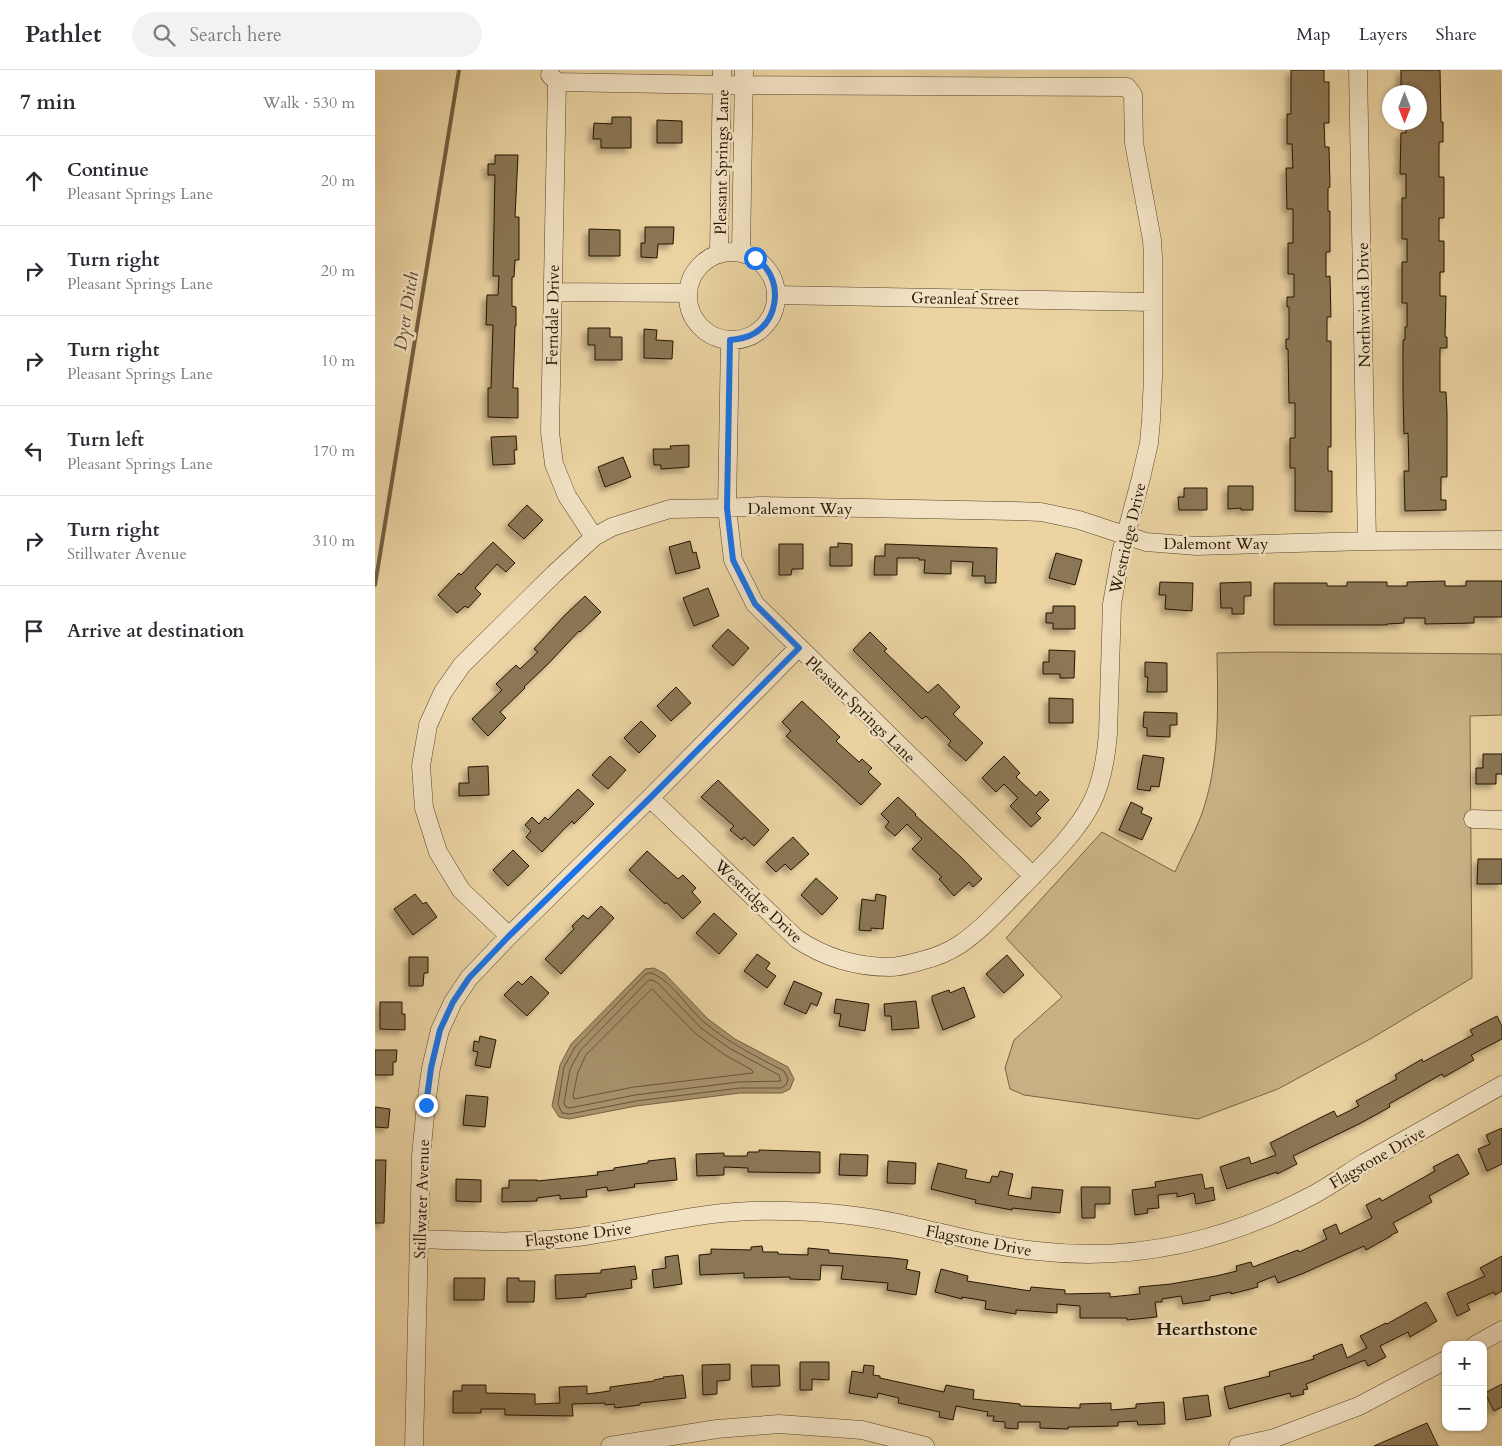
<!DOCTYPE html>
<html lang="en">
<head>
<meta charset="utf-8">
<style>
	body { margin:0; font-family:Cardo,serif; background:#f2f2f3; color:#2b2b33 }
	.controls { position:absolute; right:15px; bottom:15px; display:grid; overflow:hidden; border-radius:10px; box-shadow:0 1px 4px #0004 }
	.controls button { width:45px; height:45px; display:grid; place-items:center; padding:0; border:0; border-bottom:1px solid #e1e1e2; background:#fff; color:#2b2b33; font:25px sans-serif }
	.compass { position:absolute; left:1007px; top:15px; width:45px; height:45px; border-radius:50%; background:#fff; box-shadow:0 1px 4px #0004; rotate:180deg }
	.stop { position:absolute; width:15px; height:15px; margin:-11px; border:4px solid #1a73e8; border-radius:50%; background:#fff }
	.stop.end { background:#1a73e8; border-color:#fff; box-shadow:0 1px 5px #0008 }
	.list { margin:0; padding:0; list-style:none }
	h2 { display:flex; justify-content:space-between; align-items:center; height:65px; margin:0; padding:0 20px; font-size:21px }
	h2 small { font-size:16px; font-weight:400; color:#7c7c81 }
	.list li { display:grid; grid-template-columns:32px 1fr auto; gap:15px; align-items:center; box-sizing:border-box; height:90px; padding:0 20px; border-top:1px solid #e1e1e2 }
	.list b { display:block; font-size:19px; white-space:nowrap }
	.list p { margin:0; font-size:16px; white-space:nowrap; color:#7c7c81 }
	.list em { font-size:16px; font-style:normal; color:#7c7c81 }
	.icon { flex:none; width:28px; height:28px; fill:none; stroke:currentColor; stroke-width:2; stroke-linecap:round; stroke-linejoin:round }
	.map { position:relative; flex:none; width:1127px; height:1376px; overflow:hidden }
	header { display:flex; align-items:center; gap:30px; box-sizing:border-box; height:70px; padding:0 25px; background:#fff; border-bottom:1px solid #e1e1e2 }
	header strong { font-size:24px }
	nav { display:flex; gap:28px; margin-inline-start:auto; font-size:18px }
	.search { width:350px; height:45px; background:#f2f2f3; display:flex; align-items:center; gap:12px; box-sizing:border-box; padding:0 18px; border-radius:28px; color:#7c7c81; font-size:19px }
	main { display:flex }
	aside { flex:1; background:#fff }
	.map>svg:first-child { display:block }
	.green { fill:#c9b386; stroke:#766443 }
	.water { fill:#a7926b; stroke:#736040 }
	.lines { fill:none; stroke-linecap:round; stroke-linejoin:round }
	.shore { stroke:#665336; stroke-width:1 }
	.stream { stroke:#736040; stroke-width:4 }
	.building { fill:#8b7754; stroke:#241400; filter:url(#shadow) }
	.minor-casing { stroke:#564428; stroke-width:19 }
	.minor { stroke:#f2e2c3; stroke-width:18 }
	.route { stroke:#1a73e8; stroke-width:6 }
	.labels { text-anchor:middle; stroke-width:5; stroke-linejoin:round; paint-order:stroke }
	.street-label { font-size:16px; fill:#241400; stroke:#f2e2c3 }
	.water-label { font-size:18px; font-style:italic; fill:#58462b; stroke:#f2e2c3 }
	.neighbourhood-label { font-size:18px; font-weight:bold; fill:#241400; stroke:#f2e2c3 }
</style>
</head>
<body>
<header>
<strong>Pathlet</strong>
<div class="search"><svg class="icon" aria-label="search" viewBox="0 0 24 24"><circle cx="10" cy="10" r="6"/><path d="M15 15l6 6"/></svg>Search here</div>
<nav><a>Map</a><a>Layers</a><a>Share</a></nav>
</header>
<main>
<aside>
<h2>7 min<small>Walk · 530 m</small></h2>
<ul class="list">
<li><svg class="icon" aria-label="ahead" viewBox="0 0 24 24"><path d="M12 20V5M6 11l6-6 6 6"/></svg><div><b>Continue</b><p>Pleasant Springs Lane</p></div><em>20 m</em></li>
<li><svg class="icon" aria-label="right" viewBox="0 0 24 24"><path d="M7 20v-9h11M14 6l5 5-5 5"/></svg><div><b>Turn right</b><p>Pleasant Springs Lane</p></div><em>20 m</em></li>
<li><svg class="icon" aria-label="right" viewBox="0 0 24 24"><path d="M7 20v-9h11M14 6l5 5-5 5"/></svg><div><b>Turn right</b><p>Pleasant Springs Lane</p></div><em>10 m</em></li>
<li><svg class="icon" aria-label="left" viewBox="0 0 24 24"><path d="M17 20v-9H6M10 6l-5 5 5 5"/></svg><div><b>Turn left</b><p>Pleasant Springs Lane</p></div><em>170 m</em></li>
<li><svg class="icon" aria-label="right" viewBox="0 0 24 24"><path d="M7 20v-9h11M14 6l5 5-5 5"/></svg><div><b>Turn right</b><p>Stillwater Avenue</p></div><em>310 m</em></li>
<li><svg class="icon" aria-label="arrive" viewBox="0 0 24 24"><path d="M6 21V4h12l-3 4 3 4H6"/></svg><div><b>Arrive at destination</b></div></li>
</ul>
</aside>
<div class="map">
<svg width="1127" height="1376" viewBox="0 0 1127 1376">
	<defs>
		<filter id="shadow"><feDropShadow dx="-4.5" dy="4.5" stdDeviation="2.5" flood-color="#0004"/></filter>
	</defs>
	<rect width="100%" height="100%" fill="#ebd3a2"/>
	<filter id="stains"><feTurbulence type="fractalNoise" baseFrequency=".004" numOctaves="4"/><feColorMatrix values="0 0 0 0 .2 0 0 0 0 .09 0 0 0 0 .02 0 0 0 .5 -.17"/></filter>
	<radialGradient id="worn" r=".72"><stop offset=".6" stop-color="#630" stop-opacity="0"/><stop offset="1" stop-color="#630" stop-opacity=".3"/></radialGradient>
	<path class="green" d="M888,582L1127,584V645L1095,646L1097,908L997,968L903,1019L823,1049L649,1025L635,1019L630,998L639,970L687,927L631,868L727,762L800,802C808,783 819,765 826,746C845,694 843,638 842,583Z"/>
	<path class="water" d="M279,898L290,904L333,949L360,969L413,997L419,1009L415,1019L407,1023H365L261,1036L194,1049L184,1047L177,1036L185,995L196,974L270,899Z"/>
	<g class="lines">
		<path class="shore" d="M277,903C298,912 313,939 330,953C354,973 382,987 409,1001L413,1009L411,1015L406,1018H365L261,1031L195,1044L187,1043L183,1034L189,997L200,977L271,904Z
			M274,910H277L283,913L326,958L354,978L404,1005L406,1011L364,1012L260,1025L195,1038L191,1037L189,1033L195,999L205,981Z
			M277,919L321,964L350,985L377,1000L378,1003L259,1017L199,1029L198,1026L203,1002L211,985Z"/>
		<path class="stream" d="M0,515L84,0"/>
	</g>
	<path class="building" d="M916,0H949V12H954V53H949L950,77H954L955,117L953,118V141H955V182H951V207L955,206L956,247H952V271H956V377H953V401H957V442L920,441V398H915V368H920V333H914L913,279H911V269H914V237H912V227H919V204H913V173H918V139H912L911,98H918L917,74H912V44H916Z
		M1026,0H1065L1066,52H1068V72H1064V107H1069V148H1064V171H1069V202H1065V226H1071L1070,267H1072V278H1065V322H1071L1072,342V407H1066V430H1071V440L1030,441L1029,401H1034L1033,363L1029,364L1028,323V270H1030V257H1032V233H1027V192H1032V169H1027V128H1031V104H1025L1026,63H1031V52H1044V22H1026Z
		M237,47H256V78H226V69H218L219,53L237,54Z
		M282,50L307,51V73H282Z
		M120,85H143L140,147H144V190H140L139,207H137V236L141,237V256H140L138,318H143V348L113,347V318H116L118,255H111L112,225H123L124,206H118L120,105H113V94H120Z
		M270,157H299L298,174H283L282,188L266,187V173H270Z
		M214,159L245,160V186H214Z
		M213,258H235V267H247V290H220V275H213Z
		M269,259L282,260L281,270L298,271L297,289L269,288Z
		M141,366L142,380H139L140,394L118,395L116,367Z
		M314,375V397L286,399V395H279L278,379H296L295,376Z
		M248,387L256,407L230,417L223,397Z
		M853,416H878V440H866V438L853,439Z
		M809,418H832V440H804L803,427H809Z
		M152,435L168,450L149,469L133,455Z
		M315,471L318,483L321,482L325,498L301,504L294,477Z
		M118,472L140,493L131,502L122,494L100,518L106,524L93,538L90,536L82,543L63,525L84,503L86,505Z
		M463,473L477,474V496H455V477H463Z
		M404,474H428V499H417L416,505H404Z
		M510,474L622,478L621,513H610V506H597L598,492L576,491V504L549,503L550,490H544V488H522V505H499L500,486H510Z
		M681,483L707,490L700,515L674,508Z
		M1070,511V516H1091V511H1127V547H1099V553L1050,554V548H1029V553L1012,554V555H899V513H952V516H972V512H1012V516H1032V512Z
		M785,512L818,513L817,541L790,539L791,525H784Z
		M876,512V526H869V544H857V538H846L845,513Z
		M333,518L344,546L319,556L308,528Z
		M210,526L226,542L205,562L204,561L174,593L149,617L150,618L125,642L131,648L113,666L97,649L127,620L121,614L141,595L145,599L163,582L159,579L189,546Z
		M678,536H700V559H678V553H671V543H678Z
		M353,559L374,578L358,596L337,576Z
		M495,562L512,579L509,581L553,623L563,614L585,637L578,644L608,673L591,691L573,675L576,671L551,646L547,649L478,580Z
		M674,580L700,581L699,608H685V604H668V592H674Z
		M770,592L792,593V622H772L773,607H770Z
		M301,617L316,633L296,651L282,636Z
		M674,628L698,629V653H674Z
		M427,631L465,667L461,671L484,692L487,689L497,698L493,702L506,714L486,735L411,666L416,661L407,652Z
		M769,642L802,643V655H795V667L772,666V658L768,657Z
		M266,651L281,666L264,683L249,668Z
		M1108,684H1127V704H1121V714H1101V698H1108Z
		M768,685L789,688L784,717L776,716L775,721L762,719Z
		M235,686L251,700L233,719L217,705Z
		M629,686L645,703L641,707L661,726L665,721L674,730L661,743L666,748L656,757L635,736L643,728L629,714L621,722L607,708Z
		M113,696L114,725L84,726V713H94L93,697Z
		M343,710L394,760L379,776L369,767L367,770L355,760L359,756L326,727Z
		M203,719L219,734L199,754L197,751L167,782L151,767L156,761L150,755L157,747L164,754L170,747L173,750Z
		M523,727L541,744L540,745L587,788L607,809L598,817L594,812L579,826L564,809L567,807L537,779L547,769L532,754L520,766L510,757L514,752L506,744Z
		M756,732L768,738L766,743L777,748L767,770L744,760Z
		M418,767L434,784L416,800L410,794L401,802L391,792Z
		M138,780L154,796L133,816L118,800Z
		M272,781L303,809L308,805L321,818L317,822L326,832L308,849L291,832L290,834L254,800Z
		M1103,789H1127V814H1102Z
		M441,808L463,828L447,845L426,825Z
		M40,824L48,834L51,832L62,847L38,865L19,839Z
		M501,824L511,826L508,859L496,858V861L484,860L487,829L500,831Z
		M226,836L239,848L186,904L170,889L199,859L197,856L208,845L213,849Z
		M339,843L362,864L344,884L321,863Z
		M382,884L395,893L391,899L401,906L392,918L369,901Z
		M632,885L649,905L629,923L611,904Z
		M34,887H53V903H49L48,916H34Z
		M156,906L174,923L152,946L129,925L143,911L147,915Z
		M419,911L447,923L442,936L436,933L431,944L409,934Z
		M589,917L600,947L568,960L557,930V926L574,920L575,923Z
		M461,929L494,934L490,961L464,956L466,944L459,943Z
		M541,931L544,958L517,960L516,946H510L509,934Z
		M5,932H27V944H30V960L5,959Z
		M1122,946L1127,956V969L1096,985L1099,990L1069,1007L1067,1004L1014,1034L1015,1037L984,1054L918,1086L922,1094L902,1104V1102L852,1119L845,1097L874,1087L876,1094L901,1085L895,1073L959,1041L962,1047L984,1036L981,1031L1022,1009L1020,1005L1047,989L1048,992L1098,965L1095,960Z
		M105,966L121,970L115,998L100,995L103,982L98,981L99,971L104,972Z
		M0,980H22L21,992H18V1005H0Z
		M91,1025L113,1027L110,1057L88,1055Z
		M0,1037L15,1039L13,1058L0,1057Z
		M1127,1058V1094L1112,1101L1103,1079L1115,1074L1111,1065Z
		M384,1080L445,1082V1103L373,1102V1098L349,1097V1105L322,1106L321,1084L349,1083V1086H372L373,1082H384Z
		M465,1084L493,1085L492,1106L464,1105Z
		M1083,1084L1094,1104L1054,1126L1057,1132L1018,1153L1023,1162L1016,1165V1166L991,1180L989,1176L929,1203L903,1213L900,1206L882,1213L883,1217L856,1224V1222L835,1226V1230L808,1234L806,1226L787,1229V1232H780L782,1247L752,1250V1248H705V1236L682,1234V1243L641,1240V1244L610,1239L611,1231L587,1227V1229L560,1222L566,1199L593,1206L592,1211L655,1221L656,1217L690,1220V1224L735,1223V1227L765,1224L764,1217L796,1214L841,1206L862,1201L861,1196L876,1192L878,1197L923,1180L924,1182L952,1169L948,1160L961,1154L965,1164L997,1148L991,1135L1005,1128L1007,1131L1060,1101L1058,1097Z
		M300,1088L302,1110L259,1114L260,1117L233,1121L232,1117L211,1120L212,1127L185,1129V1125L162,1128V1131L127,1132V1118H134V1110H162V1111L223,1105L222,1102L239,1100V1098L273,1093V1091Z
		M0,1090H11L9,1153H0Z
		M513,1091L541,1093L540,1114L512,1113Z
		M563,1093L592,1100L590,1108L615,1113L617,1106L623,1107L625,1101L638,1104L633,1125L656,1129L657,1117L688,1120L685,1143L637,1138V1140L600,1133L601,1130L556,1119Z
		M827,1104L830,1119L838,1117L840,1130L821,1134L819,1123L802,1127V1123L783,1125L784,1138L772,1139L773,1143L760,1145L757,1120L781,1117L780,1112Z
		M81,1109L106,1110V1132L81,1131Z
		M706,1117H735V1134H720V1148H707Z
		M387,1176L388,1182H403V1184L433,1185V1178L454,1180V1183L518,1188L533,1190L531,1199L545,1202L541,1225L512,1220L513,1213L466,1209L468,1196L446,1195L445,1210L415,1209V1207L369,1208V1203L325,1205L324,1185L336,1184V1179L376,1180V1177Z
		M303,1185L307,1214L279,1218L277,1200L291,1198L290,1187Z
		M1127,1186V1221L1120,1225L1119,1222L1092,1234L1095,1240L1082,1246L1072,1223L1110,1206L1105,1198Z
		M260,1196L262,1209L256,1210L257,1218L211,1224V1227L181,1229L180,1205L226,1203V1200Z
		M79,1208H110L109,1230H79Z
		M132,1208H144V1211H160L159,1232H132Z
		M1051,1232L1062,1251L1035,1267L1033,1262L1005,1276L1011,1287L993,1296L990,1290L931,1314L933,1319L928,1320L929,1324L916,1327L915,1323L854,1339L849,1317L895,1306L894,1302L939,1289L938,1286L967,1274L972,1288L992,1278L985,1266L1011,1253L1012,1254Z
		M425,1292H454V1310L437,1309V1320H425Z
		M355,1294V1310L342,1311V1324L328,1325L327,1295Z
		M376,1295H404L405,1316L377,1317Z
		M489,1295L499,1296L498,1305L505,1306V1308L569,1322L571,1315L599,1320L598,1329L645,1334V1336L705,1338V1334L736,1333V1340L761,1338V1334L789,1332L790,1354L763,1355L762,1351L743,1352V1356L693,1357V1359L665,1358V1352H643V1359L630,1358V1352L618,1351L619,1346H612L613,1342L581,1336L578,1350L564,1347L565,1342L523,1333L524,1328L503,1323L502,1328L474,1323L477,1301L488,1303Z
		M308,1305L311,1328L265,1333V1335L240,1338L239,1334L230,1335V1333L197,1334L198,1346L130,1345V1339H106V1343H78V1321H87V1315H111V1323L160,1324V1334L185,1333L184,1317L212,1316V1324L235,1321V1317L279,1311V1310L289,1308L288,1307Z
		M1127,1314V1337L1119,1341L1110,1323Z
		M833,1325L836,1346L811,1350L808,1328Z
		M1052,1353L1063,1376H999Z"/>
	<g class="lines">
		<g class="minor-casing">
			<path id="minor" d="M983,0L992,471
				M175,5L182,12L347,15L752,17L758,25L759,73L777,170L778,187V307L776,350L774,373L766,408L746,483L737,534L733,664C731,688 727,713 716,734C702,762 670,793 648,816C628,836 608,859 584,875C573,882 561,887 549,890C538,893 526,897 515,897C482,897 449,887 422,869L275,728
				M182,12L175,362L179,394L192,426L219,467
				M366,182L369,0
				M313 226a44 44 0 1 1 88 0a44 44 0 1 1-88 0Z
				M344,183L347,0
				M178,222L312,223
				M401,225L778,232
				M355,270L352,438L358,490L380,534L658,806
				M1098,749L1127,750
				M134,866L86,820L63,782L49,738L46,696L53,655L68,622L87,595L179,504L219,467L237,457L295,439L352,438L385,436L639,441L666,442L704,450L771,472L822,476L992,471L1127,470
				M44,1169C97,1171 150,1174 203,1167C260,1159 318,1143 376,1141C422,1140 473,1143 518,1152C566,1162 613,1176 662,1181C758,1192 851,1171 936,1126C954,1117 971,1104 989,1093C1035,1067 1081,1041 1127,1015
				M1100,1275L1127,1260
				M39,1376L46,1086L51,1035L56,998L65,960L78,932L94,908L134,866L275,728L424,577
				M235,1376L342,1359L404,1354L487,1360L550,1376
				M863,1376L900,1368L984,1336L1071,1290"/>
		</g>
		<use href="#minor" class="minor"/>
	</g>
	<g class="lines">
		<path class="route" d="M51,1035L56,998L65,960L78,932L94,908L134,866L275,728L424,578L380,534L358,490L352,438L355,270C364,269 372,268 380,263C402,249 406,218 391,198C388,194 383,191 380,188"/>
	</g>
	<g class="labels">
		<g class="street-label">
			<text transform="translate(346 92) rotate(-89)" y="6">Pleasant Springs Lane</text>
			<text transform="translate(590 228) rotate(1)" y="6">Greanleaf Street</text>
			<text transform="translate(988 235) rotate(-91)" y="6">Northwinds Drive</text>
			<text transform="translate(177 245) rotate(-89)" y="6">Ferndale Drive</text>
			<text x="425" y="444">Dalemont Way</text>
			<text transform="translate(752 468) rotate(-77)" y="6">Westridge Drive</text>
			<text x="841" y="479">Dalemont Way</text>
			<text transform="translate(486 639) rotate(44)" y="6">Pleasant Springs Lane</text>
			<text transform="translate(384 831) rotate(43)" y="6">Westridge Drive</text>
			<text transform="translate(1002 1087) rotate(-30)" y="6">Flagstone Drive</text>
			<text transform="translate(46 1129) rotate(-88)" y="6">Stillwater Avenue</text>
			<text transform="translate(203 1164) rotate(-7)" y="6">Flagstone Drive</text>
			<text transform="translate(604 1170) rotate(11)" y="6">Flagstone Drive</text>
		</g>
		<g class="water-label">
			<text transform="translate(31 241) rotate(-81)" y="6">Dyer Ditch</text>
		</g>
		<g class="neighbourhood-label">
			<text x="832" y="1265">Hearthstone</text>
		</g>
	</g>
	<rect width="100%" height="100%" filter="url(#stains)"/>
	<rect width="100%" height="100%" fill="url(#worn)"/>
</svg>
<div class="controls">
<button>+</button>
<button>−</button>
</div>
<svg class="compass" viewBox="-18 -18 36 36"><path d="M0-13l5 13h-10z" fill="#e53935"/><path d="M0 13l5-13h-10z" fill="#7c7c81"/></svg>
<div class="stop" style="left:380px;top:188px"></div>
<div class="stop end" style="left:51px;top:1035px"></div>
</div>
</main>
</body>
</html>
